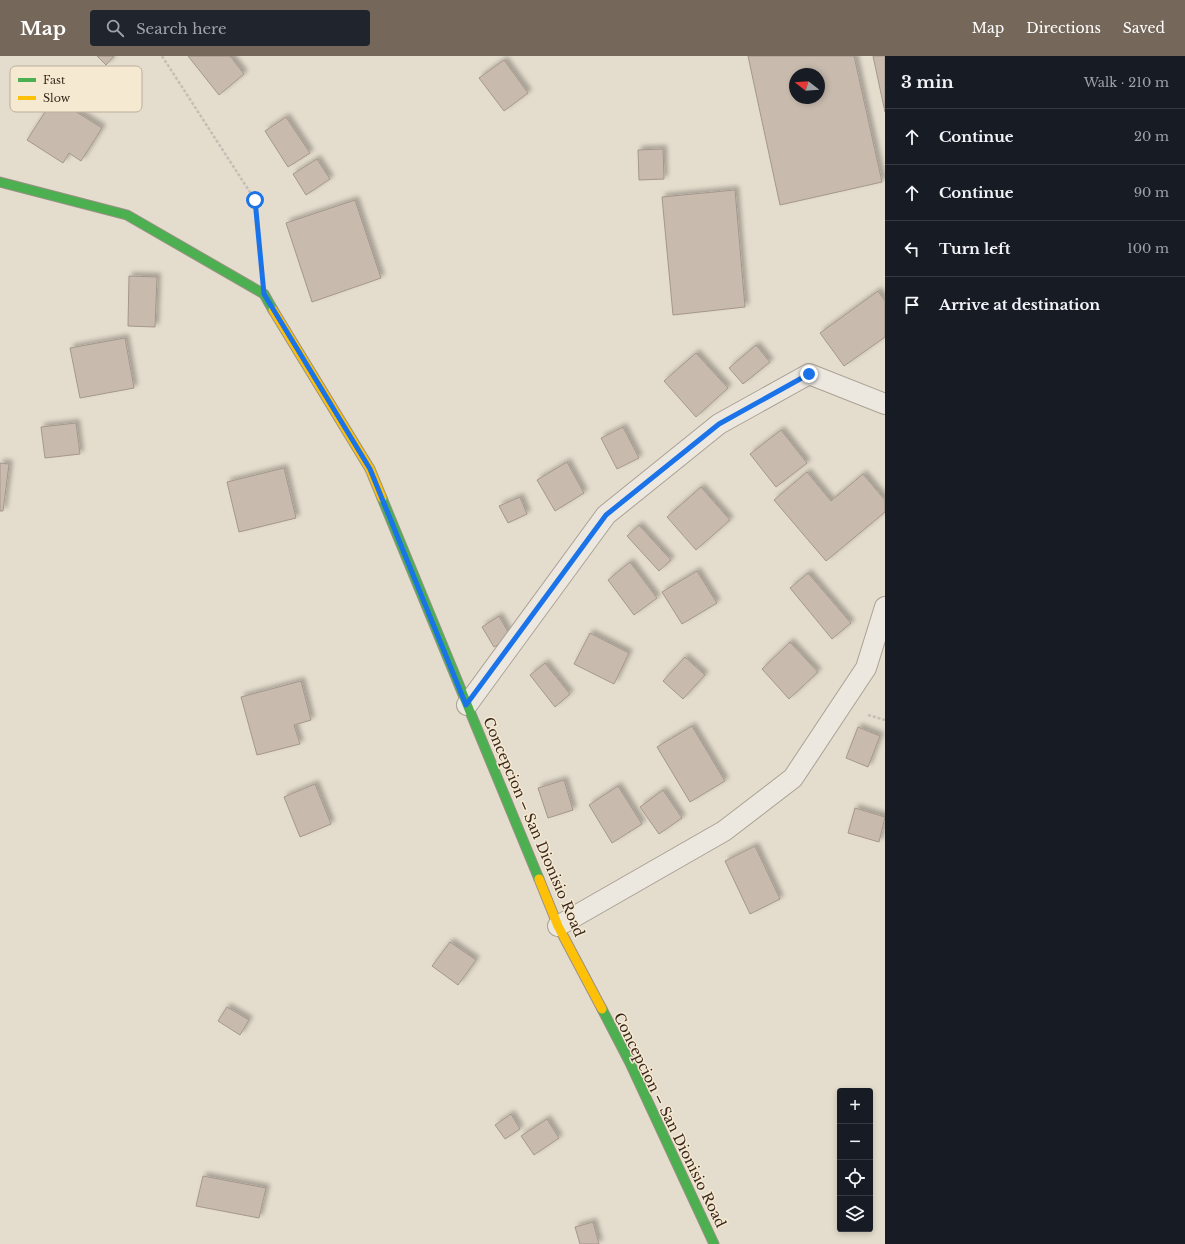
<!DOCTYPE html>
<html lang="en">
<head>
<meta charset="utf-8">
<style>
	body { margin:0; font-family:"Libre Baskerville",serif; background:#20242c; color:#f1f3f6 }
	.controls { position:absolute; right:12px; bottom:12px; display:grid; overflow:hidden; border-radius:4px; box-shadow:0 2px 6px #0003 }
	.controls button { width:36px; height:36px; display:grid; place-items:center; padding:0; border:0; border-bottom:1px solid #363941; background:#171b24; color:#f1f3f6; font:20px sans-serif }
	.compass { position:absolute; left:789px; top:12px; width:36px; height:36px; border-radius:50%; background:#171b24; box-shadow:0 2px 6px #0003; rotate:287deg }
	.stop { position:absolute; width:12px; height:12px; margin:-9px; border:3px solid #1a73e8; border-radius:50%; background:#fff }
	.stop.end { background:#1a73e8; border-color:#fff; box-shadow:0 1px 4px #0008 }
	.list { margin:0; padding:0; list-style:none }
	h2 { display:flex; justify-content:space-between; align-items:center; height:52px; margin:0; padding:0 16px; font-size:17px }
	h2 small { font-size:13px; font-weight:400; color:#9ea1a6 }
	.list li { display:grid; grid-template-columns:26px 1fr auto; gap:12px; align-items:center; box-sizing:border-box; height:56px; padding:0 16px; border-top:1px solid #363941 }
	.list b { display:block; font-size:15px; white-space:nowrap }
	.list em { font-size:13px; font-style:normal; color:#9ea1a6 }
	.icon { flex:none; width:22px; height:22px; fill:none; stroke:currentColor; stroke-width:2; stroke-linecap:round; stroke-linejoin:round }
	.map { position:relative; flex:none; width:885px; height:1188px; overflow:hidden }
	header { display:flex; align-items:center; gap:24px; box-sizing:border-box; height:56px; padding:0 20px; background:#75685a; color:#fff }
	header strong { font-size:19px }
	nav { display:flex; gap:22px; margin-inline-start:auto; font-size:14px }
	.search { width:280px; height:36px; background:#20242c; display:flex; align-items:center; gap:10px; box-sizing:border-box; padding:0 14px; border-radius:4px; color:#9ea1a6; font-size:15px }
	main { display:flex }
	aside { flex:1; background:#171b24 }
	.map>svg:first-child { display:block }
	.building { fill:#c8baad; stroke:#a5978c; fill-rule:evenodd; filter:url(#shadow) }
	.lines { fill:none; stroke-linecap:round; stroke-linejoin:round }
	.lane-casing { stroke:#aaa196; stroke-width:22 }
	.fast-casing { stroke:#999185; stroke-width:11 }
	.slow-casing { stroke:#999185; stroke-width:11 }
	.path { stroke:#c5beb5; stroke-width:2.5; stroke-dasharray:3 2; stroke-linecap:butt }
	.lane { stroke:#ece8df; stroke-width:20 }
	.fast { stroke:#4caf50; stroke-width:9 }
	.slow { stroke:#ffc107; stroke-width:9 }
	.route { stroke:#1a73e8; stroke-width:5 }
	.labels { text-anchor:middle; stroke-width:3; stroke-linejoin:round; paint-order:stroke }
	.street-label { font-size:14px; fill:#39291d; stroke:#f6e9d2 }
	.key { fill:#f6e9d2; stroke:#bdaf9c; stroke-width:1 }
	.key-label { font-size:11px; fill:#39291d }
</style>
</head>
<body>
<header>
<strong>Map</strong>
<div class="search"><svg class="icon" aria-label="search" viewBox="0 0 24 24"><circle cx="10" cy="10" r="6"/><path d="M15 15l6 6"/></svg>Search here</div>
<nav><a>Map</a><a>Directions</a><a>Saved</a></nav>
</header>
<main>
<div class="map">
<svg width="885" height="1188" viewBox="0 0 885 1188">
	<defs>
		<filter id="shadow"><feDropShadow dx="3.5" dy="-3.5" stdDeviation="2" flood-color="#0004"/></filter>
	</defs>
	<rect width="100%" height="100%" fill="#e4dccc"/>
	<path class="building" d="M97,0H114L106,9Z
		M188,0H230L244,18L219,39Z
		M748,0H854L882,126L780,149ZM795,18H819V42H795Z
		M873,0H885V56Z
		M504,4L528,37L504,55L479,22Z
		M54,42L102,72L81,105L69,97L63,107L27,84Z
		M286,61L310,97L288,111L265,75Z
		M663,93L664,123L639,124L638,94Z
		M317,103L330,123L306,139L293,118Z
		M735,134L745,251L673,259L662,141Z
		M355,144L381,222L312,246L286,167Z
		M129,220L157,221L155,271L128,270Z
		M878,235L885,245V281L844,310L820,277Z
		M125,282L134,332L80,342L70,292Z
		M756,289L770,306L743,328L729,312Z
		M696,297L728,332L696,361L664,325Z
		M76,367L80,398L45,402L41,371Z
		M623,371L639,402L617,413L601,382Z
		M781,374L807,407L776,431L750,398Z
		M567,406L584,437L555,455L537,424Z
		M0,407L9,408L3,455H0Z
		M284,412L296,462L239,476L227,426Z
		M807,416L831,445L863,418L885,444V456L826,505L774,444Z
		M701,431L730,464L696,494L667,461Z
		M520,441L527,458L508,467L499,450Z
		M639,469L671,504L659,515L627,480Z
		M630,506L657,542L634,559L608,524Z
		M697,515L717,547L682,568L662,536Z
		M808,517L851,567L832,583L790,532Z
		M499,560L511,581L494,591L482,571Z
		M590,577L629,597L614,628L574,608Z
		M790,586L818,616L789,643L762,613Z
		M685,601L705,619L683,643L663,625Z
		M545,607L570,638L555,651L530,619Z
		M301,625L311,664L294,669L300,688L257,699L241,641Z
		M692,670L725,725L690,746L657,691Z
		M858,671L880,680L868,711L846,702Z
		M564,724L573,754L548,762L538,732Z
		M315,728L331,768L300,781L284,741Z
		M618,730L642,768L612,787L589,749Z
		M663,734L682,762L659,778L640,751Z
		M855,752L885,761L879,786L848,777Z
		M755,790L780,843L750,858L725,805Z
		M450,886L476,904L458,929L432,910Z
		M227,951L249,964L240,979L218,965Z
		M511,1058L520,1073L505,1083L495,1069Z
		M547,1063L559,1082L534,1099L521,1080Z
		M203,1120L266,1132L259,1162L196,1150Z
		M593,1166L599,1188H580L575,1171Z"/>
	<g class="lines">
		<g class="lane-casing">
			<path id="lane" d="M467,649L606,459L719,368L809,318L885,348
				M558,870L724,775L793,722L866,612L885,551"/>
		</g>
		<g class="fast-casing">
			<path id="fast" d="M0,126L127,159L264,238L273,254
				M382,442L539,823
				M602,953L630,1007L714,1188"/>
		</g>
		<g class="slow-casing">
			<path id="slow" d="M273,254L370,413L382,442
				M539,823L558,870L602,953"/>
		</g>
		<path class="path" d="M162,0L255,144L260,202
			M868,659L885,664"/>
		<use href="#lane" class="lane"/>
		<use href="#fast" class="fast"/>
		<use href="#slow" class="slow"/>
	</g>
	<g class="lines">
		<path class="route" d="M255,144L264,238L370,413L466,649L606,459L719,368L809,318"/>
	</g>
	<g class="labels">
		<g class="street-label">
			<text transform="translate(534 771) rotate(67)" y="5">Concepcion – San Dionisio Road</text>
			<text transform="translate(670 1064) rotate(64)" y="5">Concepcion – San Dionisio Road</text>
		</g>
	</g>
	<rect x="10" y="10" width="132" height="46" rx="6" class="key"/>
	<rect x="18" y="22" width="18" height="4" fill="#4caf50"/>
	<rect x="18" y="40" width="18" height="4" fill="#ffc107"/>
	<g class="key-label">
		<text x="43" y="28">Fast</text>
		<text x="43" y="46">Slow</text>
	</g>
</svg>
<div class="controls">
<button>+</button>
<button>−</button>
<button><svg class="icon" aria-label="locate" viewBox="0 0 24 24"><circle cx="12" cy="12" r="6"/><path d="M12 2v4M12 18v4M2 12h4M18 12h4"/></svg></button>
<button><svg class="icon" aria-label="layers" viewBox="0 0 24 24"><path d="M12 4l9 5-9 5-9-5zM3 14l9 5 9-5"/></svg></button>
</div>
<svg class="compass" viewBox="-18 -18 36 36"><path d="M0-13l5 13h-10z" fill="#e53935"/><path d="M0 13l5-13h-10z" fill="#9ea1a6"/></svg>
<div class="stop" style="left:255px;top:144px"></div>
<div class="stop end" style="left:809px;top:318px"></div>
</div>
<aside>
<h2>3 min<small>Walk · 210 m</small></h2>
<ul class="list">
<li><svg class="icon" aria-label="ahead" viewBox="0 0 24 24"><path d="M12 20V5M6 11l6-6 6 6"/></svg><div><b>Continue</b></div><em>20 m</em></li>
<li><svg class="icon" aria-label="ahead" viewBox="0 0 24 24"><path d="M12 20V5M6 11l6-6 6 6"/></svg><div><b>Continue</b></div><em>90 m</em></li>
<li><svg class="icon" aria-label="left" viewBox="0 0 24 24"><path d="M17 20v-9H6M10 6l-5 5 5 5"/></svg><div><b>Turn left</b></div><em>100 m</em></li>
<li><svg class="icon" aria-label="arrive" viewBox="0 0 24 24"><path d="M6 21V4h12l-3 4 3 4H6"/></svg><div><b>Arrive at destination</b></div></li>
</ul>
</aside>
</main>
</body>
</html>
